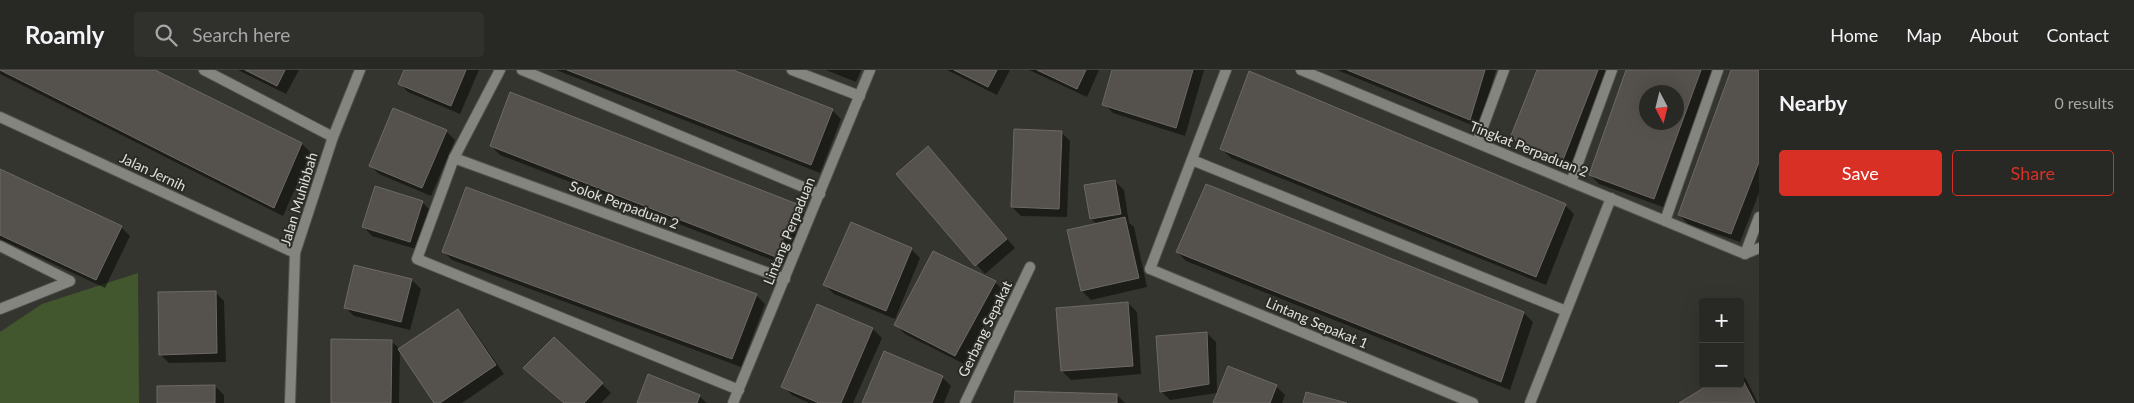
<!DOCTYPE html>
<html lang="en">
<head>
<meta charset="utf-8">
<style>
	body { margin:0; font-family:Lato,sans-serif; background:#30302c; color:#f1f3f6 }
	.controls { position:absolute; right:15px; bottom:15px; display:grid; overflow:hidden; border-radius:5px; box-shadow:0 5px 20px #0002 }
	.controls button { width:45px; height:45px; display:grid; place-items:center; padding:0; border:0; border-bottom:1px solid #444441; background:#282824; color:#f1f3f6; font:25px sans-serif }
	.compass { position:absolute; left:1639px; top:15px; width:45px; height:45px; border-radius:50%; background:#282824; box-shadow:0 5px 20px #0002; rotate:173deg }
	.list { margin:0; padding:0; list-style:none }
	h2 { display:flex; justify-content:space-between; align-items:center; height:65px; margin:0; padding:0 20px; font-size:21px }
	h2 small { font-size:16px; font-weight:400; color:#a5a6a6 }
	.actions { display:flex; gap:10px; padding:15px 20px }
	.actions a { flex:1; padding:11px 0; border:1px solid #d93025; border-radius:5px; text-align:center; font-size:18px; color:#d93025 }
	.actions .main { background:#d93025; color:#fff }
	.icon { flex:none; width:28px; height:28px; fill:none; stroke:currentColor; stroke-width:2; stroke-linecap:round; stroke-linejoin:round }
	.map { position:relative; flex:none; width:1759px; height:333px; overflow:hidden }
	header { display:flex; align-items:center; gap:30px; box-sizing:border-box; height:70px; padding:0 25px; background:#282824; border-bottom:1px solid #444441 }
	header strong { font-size:24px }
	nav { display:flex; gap:28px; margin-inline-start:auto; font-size:18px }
	.search { width:350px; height:45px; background:#30302c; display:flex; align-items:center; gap:12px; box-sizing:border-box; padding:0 18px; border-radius:5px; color:#a5a6a6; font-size:19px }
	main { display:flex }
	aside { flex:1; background:#282824 }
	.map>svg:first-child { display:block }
	.green { fill:#43572e }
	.shadow { fill:#0007; fill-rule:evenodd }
	.building { fill:#55524d; stroke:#6d6965; fill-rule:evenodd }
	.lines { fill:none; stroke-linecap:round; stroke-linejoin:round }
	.service-casing { stroke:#54534f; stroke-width:12 }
	.minor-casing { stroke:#54534f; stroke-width:12 }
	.tertiary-casing { stroke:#54534f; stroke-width:12 }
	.service { stroke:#85857f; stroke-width:10 }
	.minor { stroke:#85857f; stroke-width:10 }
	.tertiary { stroke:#85857f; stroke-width:10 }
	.labels { text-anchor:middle; stroke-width:4; stroke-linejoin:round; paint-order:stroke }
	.street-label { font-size:14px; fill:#e1e0dd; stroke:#2b2b26 }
</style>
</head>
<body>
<header>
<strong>Roamly</strong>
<div class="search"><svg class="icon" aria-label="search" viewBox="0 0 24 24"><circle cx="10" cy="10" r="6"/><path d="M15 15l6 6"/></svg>Search here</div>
<nav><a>Home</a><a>Map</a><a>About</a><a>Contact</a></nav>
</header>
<main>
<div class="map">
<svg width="1759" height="333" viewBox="0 0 1759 333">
	<rect width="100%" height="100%" fill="#353530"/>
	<path class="green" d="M138,203L139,333H0V262L42,234Z"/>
	<path class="shadow" d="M0,0H152L302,74L311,83L283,146L0,4Z
		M238,0H299L286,24Z
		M405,0H479L460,44L408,22L399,13Z
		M556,0H729L832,40L841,49L820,103Z
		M826,0H861L856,12Z
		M947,0H1010L997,25Z
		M1029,0H1099L1087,27Z
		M1113,0H1204L1185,66L1113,43L1104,34Z
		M1337,0H1496L1479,58Z
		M1539,0H1610L1572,98L1521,77L1512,68Z
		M1628,0H1713L1663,137L1599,114L1590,105ZM1646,22H1676V52H1646Z
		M1732,0H1759V123L1740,172L1688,154L1679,145Z
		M446,61L455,70L431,126L379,104L370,95Z
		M1061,62L1070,71L1067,147L1021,146L1012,137Z
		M491,76L796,135L805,144L785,195L500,85Z
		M1222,79L1565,135L1574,144L1546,215L1231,88Z
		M937,87L1015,178L985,204L897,104Z
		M0,100L121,157L130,166L105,218L0,169Z
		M1115,111L1124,120L1129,153L1134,157L1147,217L1091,230L1082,221L1097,154L1091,149L1086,116Z
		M422,132L431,141L419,180L372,166L363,156Z
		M851,154L911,179L920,188L895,249L834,224L825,215Z
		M443,181L756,225L765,234L741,297L452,190Z
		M1177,182L1524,243L1533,252L1510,320L1186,191Z
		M412,210L421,219L410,260L354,246L345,237Z
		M995,212L1004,221L964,294L905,264L896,255Z
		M215,222L224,231L226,292L169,293L160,284Z
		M1128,233L1137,242L1141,304L1071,310L1062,301Z
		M818,236L873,259L882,268L853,333H809L792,325L783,316Z
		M457,241L466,249L504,304L462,333H436L400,281L399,333H332L391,271L400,279Z
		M1207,263L1216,272L1217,323L1170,330L1161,321Z
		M1740,303L1746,309L1758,333H1682L1740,314Z
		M942,307L951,316L944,333H864Z
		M602,314L611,323L601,333H564Z
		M215,316L224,325V333H159Z
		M1276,316L1285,325L1282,333H1214Z
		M1117,325L1125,333H1016Z
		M699,326L707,333H638Z"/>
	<path class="building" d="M0,0H155L302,73L274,138Z
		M245,0H285L277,16Z
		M404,0H466L451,36L398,14Z
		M567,0H733L833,39L811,95Z
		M954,0H997L988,17Z
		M1037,0H1086L1077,19Z
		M1112,0H1193L1176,58L1102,35Z
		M1347,0H1485L1470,50Z
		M1537,0H1598L1563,90L1510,68Z
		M1626,0H1701L1654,129L1589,105ZM1646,22H1676V52H1646Z
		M1731,0H1759V92L1731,164L1678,145Z
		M1249,1L1566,134L1536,207L1220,79Z
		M510,22L797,134L776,187L490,76Z
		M393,38L447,60L422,118L369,96Z
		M1014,59L1062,61L1059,139L1011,137Z
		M928,76L1007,169L975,196L896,104Z
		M0,99L122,156L96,210L0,165Z
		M1115,110L1121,144L1090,149L1084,115Z
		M1206,114L1524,242L1501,312L1176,182Z
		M375,116L423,131L410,172L362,157Z
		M466,117L757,224L732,289L442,182Z
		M1125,147L1139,208L1081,221L1067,160Z
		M851,152L912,178L886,241L823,215Z
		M933,181L996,211L955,286L894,255Z
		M354,195L412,209L401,252L344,238Z
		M216,221L217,283L159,285L158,222Z
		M1128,232L1133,296L1061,301L1056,238Z
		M817,234L873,258L841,333H819L781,317Z
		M458,239L496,295L440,333H434L398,279Z
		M1207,262L1209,314L1160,322L1156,266Z
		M554,267L603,313L584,333H564L523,298Z
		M331,269L392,270L391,333H331Z
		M884,281L943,306L932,333H862Z
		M1228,296L1277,315L1270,333H1213Z
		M648,304L700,325L697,333H637Z
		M1740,305L1755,333H1679L1710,314H1740Z
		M215,315V333H157V316Z
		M1015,321L1117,324V333H1014Z
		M1306,322L1347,333H1303Z"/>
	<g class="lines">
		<g class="service-casing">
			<path id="service" d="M204,0L333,67
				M500,0L454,88L417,189L739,320
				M522,0L820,124
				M1192,90L1566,241
				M1571,112L1612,0
				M0,176L70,211L0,239
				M1745,184L1759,147
				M1745,184L1759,178
				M1150,199L1226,0"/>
		</g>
		<g class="minor-casing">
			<path id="minor" d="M792,0L860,26
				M1301,0L1745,184
				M0,47L295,183
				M1477,73L1504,0
				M454,88L785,209
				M1665,151L1718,0
				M1150,199L1473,333
				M733,333L870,0
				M965,333L1030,197
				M1530,333L1611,128"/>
		</g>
		<g class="tertiary-casing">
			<path id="tertiary" d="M290,333L295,183L333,67L360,0"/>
		</g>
		<use href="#service" class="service"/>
		<use href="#minor" class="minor"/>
		<use href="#tertiary" class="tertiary"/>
	</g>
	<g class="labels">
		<g class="street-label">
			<text transform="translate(1529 79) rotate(22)" y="5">Tingkat Perpaduan 2</text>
			<text transform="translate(153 102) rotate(25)" y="5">Jalan Jernih</text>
			<text transform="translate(299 129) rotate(-73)" y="5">Jalan Muhibbah</text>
			<text transform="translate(624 135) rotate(20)" y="5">Solok Perpaduan 2</text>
			<text transform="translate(789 161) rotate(-68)" y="5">Lintang Perpaduan</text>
			<text transform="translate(1317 253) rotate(23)" y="5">Lintang Sepakat 1</text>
			<text transform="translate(985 259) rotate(-64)" y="5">Gerbang Sepakat</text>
		</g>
	</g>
</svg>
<div class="controls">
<button>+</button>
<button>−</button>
</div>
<svg class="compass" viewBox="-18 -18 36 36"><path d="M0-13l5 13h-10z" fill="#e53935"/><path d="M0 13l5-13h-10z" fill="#a5a6a6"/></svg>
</div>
<aside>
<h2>Nearby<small>0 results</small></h2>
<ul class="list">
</ul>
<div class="actions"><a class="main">Save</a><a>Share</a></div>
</aside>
</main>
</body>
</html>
